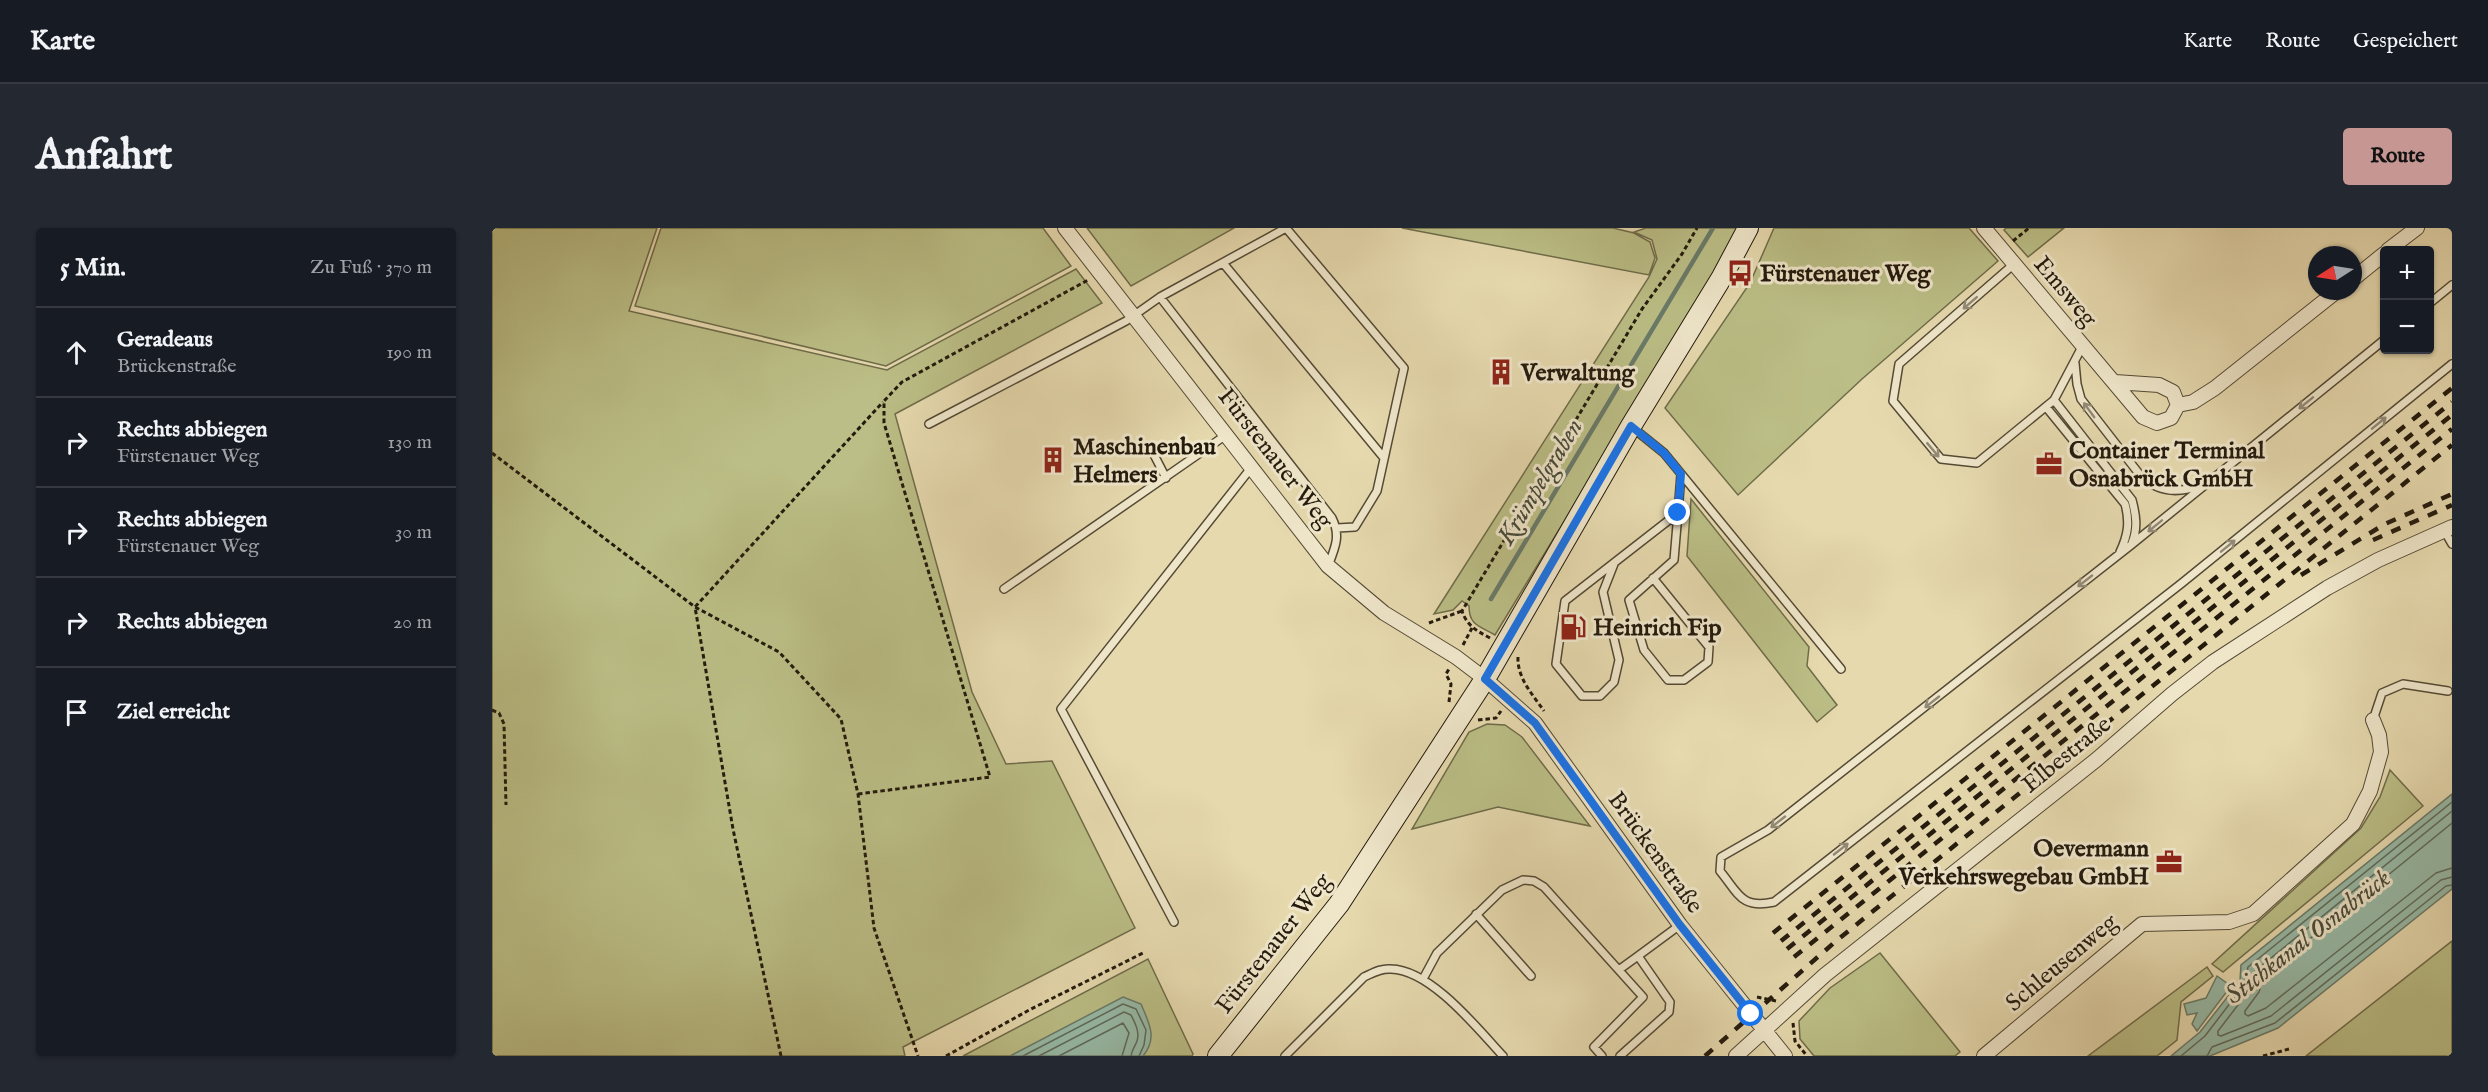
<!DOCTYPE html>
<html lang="de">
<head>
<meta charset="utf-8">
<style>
	body { margin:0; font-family:"IM FELL English",serif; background:#242831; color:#f1f3f6 }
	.controls { position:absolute; right:18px; top:18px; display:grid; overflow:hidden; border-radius:6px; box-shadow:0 2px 4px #0004 }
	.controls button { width:54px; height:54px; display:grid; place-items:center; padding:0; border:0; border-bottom:2px solid #363941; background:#171b24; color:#f1f3f6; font:30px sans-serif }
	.compass { position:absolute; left:1816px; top:18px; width:54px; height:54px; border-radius:50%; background:#171b24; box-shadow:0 2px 4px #0004; rotate:258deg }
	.stop { position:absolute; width:18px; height:18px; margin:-14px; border:4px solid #1a73e8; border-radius:50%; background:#fff }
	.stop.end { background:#1a73e8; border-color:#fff; box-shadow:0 2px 6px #0008 }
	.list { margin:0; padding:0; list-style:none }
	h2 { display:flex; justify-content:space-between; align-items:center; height:78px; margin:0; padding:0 24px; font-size:26px }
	h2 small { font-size:20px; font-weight:400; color:#9ea1a6 }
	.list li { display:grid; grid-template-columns:39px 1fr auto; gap:18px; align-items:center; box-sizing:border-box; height:90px; padding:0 24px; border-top:2px solid #363941 }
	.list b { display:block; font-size:22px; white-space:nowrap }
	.list p { margin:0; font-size:20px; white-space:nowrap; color:#9ea1a6 }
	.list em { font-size:20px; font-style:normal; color:#9ea1a6 }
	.icon { flex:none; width:33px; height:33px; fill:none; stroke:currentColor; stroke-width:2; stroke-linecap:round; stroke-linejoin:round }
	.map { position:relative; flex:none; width:1960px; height:828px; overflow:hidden; border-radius:6px }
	header { display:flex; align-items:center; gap:36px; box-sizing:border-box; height:84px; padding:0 30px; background:#171b24; border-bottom:2px solid #363941 }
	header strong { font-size:28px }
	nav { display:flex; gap:33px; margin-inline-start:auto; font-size:21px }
	.intro { display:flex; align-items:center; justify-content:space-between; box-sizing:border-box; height:144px; padding:0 36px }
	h1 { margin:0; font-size:42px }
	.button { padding:15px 27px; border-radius:6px; background:#c59692; color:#111; font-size:21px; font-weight:700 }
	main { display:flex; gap:36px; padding:0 36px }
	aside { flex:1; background:#171b24; border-radius:6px; box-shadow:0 2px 4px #0004 }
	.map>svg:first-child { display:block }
	.green { fill:#bbbe86; stroke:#6f6c4a; stroke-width:1.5 }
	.water { fill:#97baa7; stroke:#697a69; stroke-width:1.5 }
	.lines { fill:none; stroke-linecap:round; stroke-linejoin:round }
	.shore { stroke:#5d6a5a; stroke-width:1.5 }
	.stream { stroke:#697a69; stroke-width:4.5 }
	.lane-casing { stroke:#544a35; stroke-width:10 }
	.street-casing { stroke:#544a35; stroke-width:16 }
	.secondary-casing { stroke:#231a0d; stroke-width:22 }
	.path { stroke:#231a0d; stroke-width:3; stroke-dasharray:4.5 3; stroke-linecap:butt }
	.lane { stroke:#efe6ca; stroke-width:7 }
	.street { stroke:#efe6ca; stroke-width:14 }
	.secondary { stroke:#efe6ca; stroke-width:20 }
	.rail { stroke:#231a0d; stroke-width:4.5; stroke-dasharray:10 10; stroke-linecap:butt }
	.oneway { stroke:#938a75 }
	.route { stroke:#1a73e8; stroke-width:8 }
	.labels { text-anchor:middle; stroke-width:6; stroke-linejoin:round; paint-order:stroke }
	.poi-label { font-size:24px; font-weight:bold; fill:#231a0d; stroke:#efe6ca; text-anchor:start }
	.street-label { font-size:24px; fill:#231a0d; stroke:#efe6ca }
	.water-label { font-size:26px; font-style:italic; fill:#464a3b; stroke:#efe6ca }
</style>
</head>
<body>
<header>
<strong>Karte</strong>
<nav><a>Karte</a><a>Route</a><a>Gespeichert</a></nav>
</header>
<div class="intro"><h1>Anfahrt</h1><a class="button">Route</a></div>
<main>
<aside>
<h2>5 Min.<small>Zu Fuß · 370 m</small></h2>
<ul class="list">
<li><svg class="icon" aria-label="ahead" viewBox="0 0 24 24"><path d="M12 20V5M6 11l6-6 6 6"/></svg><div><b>Geradeaus</b><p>Brückenstraße</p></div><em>190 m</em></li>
<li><svg class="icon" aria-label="right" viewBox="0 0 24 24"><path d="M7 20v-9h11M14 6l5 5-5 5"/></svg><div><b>Rechts abbiegen</b><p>Fürstenauer Weg</p></div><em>130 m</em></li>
<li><svg class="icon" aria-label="right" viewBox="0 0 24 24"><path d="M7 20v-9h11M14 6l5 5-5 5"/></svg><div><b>Rechts abbiegen</b><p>Fürstenauer Weg</p></div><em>30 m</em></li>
<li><svg class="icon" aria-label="right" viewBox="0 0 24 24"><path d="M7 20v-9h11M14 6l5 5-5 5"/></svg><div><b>Rechts abbiegen</b></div><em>20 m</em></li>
<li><svg class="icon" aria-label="arrive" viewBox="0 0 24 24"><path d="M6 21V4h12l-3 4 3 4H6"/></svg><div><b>Ziel erreicht</b></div></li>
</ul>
</aside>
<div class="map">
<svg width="1960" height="828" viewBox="0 0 1960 828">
	<rect width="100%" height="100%" fill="#e6d9ae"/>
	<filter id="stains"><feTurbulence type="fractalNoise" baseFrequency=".00333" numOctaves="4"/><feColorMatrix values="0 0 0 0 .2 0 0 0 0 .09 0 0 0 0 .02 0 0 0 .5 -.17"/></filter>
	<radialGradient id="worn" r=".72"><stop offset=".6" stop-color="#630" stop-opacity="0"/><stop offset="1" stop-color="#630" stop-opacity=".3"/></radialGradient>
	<path class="green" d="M0,0H165L137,83L395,142L584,41L610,75L403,186L480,464L514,536L560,533L643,700L411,819L413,828H0Z
		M169,0H551L579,38L394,138L143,78Z
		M595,0H742L639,58Z
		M910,0H1121L1142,5L1158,14L1163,30L1157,47Z
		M1154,0H1246L1223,45L1003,407C988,398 977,398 977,378L970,373L961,382L942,386L1157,49L1165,31L1160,12L1142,4Z
		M1282,0H1477L1506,33L1370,151L1246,267L1173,180L1258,55Z
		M1514,0H1572L1536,29L1512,2Z
		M1199,271L1317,419L1315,438L1345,477L1325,494L1195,328Z
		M995,496L1013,497L1030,509L1098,598L1006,579L920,601L977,504Z
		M1898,542L1931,578L1731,744L1720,736L1869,600L1888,569Z
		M1960,713V828H1814Z
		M1388,725L1468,824L1463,828H1322L1308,811L1307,793L1338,760Z
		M656,731L701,826L700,828H471Z
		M1715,739L1721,748L1689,774L1685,812L1665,828H1596Z"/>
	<path class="water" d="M1960,566V661L1786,800L1718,828H1679L1708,804L1748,753L1749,737Z
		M1725,748L1739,758L1705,803L1700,796L1705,785L1695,787L1692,776L1714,770Z
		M631,769L649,776C657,795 666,810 651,828H518Z"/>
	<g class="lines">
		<path class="shore" d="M1960,583L1763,743L1759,760L1726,803V807L1729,808L1779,788L1949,652L1960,649
			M1960,595L1772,748L1767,764L1753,783V786L1756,788L1774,780L1944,645L1960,640
			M531,828L631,776L644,781L654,802L652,817L647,828
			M547,828L632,784L639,787C643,795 648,804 645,813C643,819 640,821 639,828
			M567,828L631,795L637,805L630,828
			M1689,828L1713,808L1752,757L1756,739L1960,574
			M1715,828L1720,819L1783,795L1954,658L1960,657"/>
		<path class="stream" d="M999,371L1221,0"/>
		<g class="lane-casing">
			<path id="lane" d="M731,35L892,230
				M1522,36L1407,136L1401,173L1449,231L1485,235L1562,172L1591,117
				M668,69L840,290C849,308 843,320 836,338
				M1938,75L1960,57
				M1892,112L1639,317L1276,602L1229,629L1228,643C1247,666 1249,681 1282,674L1690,355L1960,136
				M1583,135L1585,156L1589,171L1648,247C1665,264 1686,266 1709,257
				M1562,172L1640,272C1644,287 1646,300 1640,315
				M1554,179L1633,276C1638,294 1636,307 1628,324
				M437,196L634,93L668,69L794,0L912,140L885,263L863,299L845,300
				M1141,200L1172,225L1349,441
				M657,217L674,250
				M1952,302L1960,316
				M1122,336L1111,364L1127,432L1122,454L1108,468H1090L1064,436L1073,373L1186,285L1189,246
				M1161,350L1217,419L1216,434L1192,452H1176L1152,422L1137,372L1182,332L1186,285
				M512,361L734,207
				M1881,492L1890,465L1911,456L1956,463
				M984,686L1039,748
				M682,694L569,481L759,240
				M1128,741L1146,728
				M931,751L945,725L1010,662L1031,652L1042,653L1052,659L1151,769L1102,819L1110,828
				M793,828L872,749C881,745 889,740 899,741C939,742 985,800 1011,828
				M1128,828L1177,784L1178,774L1146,728L1188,697"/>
		</g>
		<g class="street-casing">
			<path id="street" d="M573,0L836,338L892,385L964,429L993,451L1043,495L1188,697L1293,828
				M1492,0L1651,189L1665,195L1679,190L1686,177L1681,164L1667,157L1623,154
				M1896,22L1925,0
				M1861,51L1892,26
				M1686,177L1701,174L1723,160L1845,63
				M1244,828L1333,747L1604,532L1680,466L1721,434L1835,360L1886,332L1960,299
				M1492,828L1650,696L1737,694L1761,686L1861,596L1878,563L1889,524L1887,507L1881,492"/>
		</g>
		<g class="secondary-casing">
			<path id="secondary" d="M726,828L847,676L993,451L1139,198L1230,49L1256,0"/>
		</g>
		<path class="path" d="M1521,13L1537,0
			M0,225L203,379L287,424L349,491L366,566L382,700L426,828
			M937,395L970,383
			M998,410C985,403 975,398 970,383L1150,81L1190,26L1205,0
			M971,417L980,400
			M1026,429C1025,450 1041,467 1052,483
			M957,474L959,456L954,446L957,441
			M0,482L7,485L12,496L14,577
			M986,492L1004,490L1009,483
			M366,566L498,549L392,195V173L410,154L596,52
			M1265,769L1284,773
			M1301,795L1303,813L1315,828
			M289,828L241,601L203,379L391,174
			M454,828L539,781L651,725
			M1771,828L1797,821
			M1958,828L1960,827"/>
		<use href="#lane" class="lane"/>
		<use href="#street" class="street"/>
		<use href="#secondary" class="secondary"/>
		<path class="rail" d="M1881,312L1960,277
			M1809,347L1893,296L1960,266
			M1281,705L1960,160
			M1289,713L1960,174
			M1295,721L1960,187
			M1302,729L1960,201
			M1213,828L1344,713L1960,217"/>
	</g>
	<defs><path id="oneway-shaft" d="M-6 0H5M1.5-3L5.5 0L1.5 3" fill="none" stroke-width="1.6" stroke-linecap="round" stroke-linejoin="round" transform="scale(1.5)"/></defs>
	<g class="oneway">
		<use href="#oneway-shaft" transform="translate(1478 75) rotate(139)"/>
		<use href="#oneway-shaft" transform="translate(1814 175) rotate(141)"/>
		<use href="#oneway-shaft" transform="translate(1597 182) rotate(-126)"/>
		<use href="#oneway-shaft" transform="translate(1887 195) rotate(-39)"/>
		<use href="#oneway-shaft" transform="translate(1441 222) rotate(50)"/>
		<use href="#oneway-shaft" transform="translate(1663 298) rotate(141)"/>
		<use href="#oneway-shaft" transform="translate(1736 318) rotate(-39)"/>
		<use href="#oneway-shaft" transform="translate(1593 353) rotate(142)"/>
		<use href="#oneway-shaft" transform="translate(1440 474) rotate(142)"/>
		<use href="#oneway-shaft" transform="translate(1286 594) rotate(142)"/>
		<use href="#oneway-shaft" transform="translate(1349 621) rotate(-38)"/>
	</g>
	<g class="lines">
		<path class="route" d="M1186,285L1189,246L1172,225L1139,198L993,451L1043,495L1188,697L1259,786"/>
	</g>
	<defs>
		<g id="bus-bare" transform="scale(2.07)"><path d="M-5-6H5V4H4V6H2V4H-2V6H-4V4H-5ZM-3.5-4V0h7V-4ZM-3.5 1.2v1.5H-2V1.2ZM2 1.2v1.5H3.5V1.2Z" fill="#8f2418" stroke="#efe6ca" stroke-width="2.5" paint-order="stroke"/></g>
		<g id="building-bare" transform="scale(2.07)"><path d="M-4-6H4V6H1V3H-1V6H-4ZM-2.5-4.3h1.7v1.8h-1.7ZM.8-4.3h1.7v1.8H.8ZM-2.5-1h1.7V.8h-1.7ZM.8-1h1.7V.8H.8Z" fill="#8f2418" stroke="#efe6ca" stroke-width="2.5" paint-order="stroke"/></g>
		<g id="office-bare" transform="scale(2.07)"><path d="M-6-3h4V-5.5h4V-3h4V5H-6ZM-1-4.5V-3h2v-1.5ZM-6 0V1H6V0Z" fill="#8f2418" stroke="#efe6ca" stroke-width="2.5" paint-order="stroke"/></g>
		<g id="fuel-bare" transform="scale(2.07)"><path d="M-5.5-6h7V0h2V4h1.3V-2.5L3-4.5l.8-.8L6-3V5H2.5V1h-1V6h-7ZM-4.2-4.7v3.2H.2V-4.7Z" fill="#8f2418" stroke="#efe6ca" stroke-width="2.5" paint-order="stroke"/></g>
	</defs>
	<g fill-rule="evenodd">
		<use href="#bus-bare" x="1248" y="45"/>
		<use href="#building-bare" x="1009" y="144"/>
		<use href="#building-bare" x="561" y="232"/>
		<use href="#office-bare" x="1557" y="236"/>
		<use href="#fuel-bare" x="1081" y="399"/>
		<use href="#office-bare" x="1677" y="634"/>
	</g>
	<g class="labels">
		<g class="poi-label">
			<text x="1268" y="53">Fürstenauer Weg</text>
			<text x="1029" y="152">Verwaltung</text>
			<text x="581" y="226">Maschinenbau<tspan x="581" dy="28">Helmers</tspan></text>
			<text x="1577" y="230">Container Terminal<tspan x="1577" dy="28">Osnabrück GmbH</tspan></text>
			<text x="1101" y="407">Heinrich Fip</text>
			<text x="1657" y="628" text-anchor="end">Oevermann<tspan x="1657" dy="28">Verkehrswegebau GmbH</tspan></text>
		</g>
		<g class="street-label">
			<text transform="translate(1574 63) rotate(50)" y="8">Emsweg</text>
			<text transform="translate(784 230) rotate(52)" y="8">Fürstenauer Weg</text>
			<text transform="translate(1574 526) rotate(-39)" y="8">Elbestraße</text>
			<text transform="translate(1164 624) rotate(54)" y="8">Brückenstraße</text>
			<text transform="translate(781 715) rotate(-52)" y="8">Fürstenauer Weg</text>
			<text transform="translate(1569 734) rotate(-40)" y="8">Schleusenweg</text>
		</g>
		<g class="water-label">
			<text transform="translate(1047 253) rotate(-59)" y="9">Krümpelgraben</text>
			<text transform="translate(1815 708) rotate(-38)" y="9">Stichkanal Osnabrück</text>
		</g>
	</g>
	<rect width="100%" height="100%" filter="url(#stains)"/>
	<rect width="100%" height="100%" fill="url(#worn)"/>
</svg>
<div class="controls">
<button>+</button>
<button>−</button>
</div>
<svg class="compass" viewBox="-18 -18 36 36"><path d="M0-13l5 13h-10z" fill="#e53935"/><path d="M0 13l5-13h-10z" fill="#9ea1a6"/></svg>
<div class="stop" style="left:1259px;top:786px"></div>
<div class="stop end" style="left:1186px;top:285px"></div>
</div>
</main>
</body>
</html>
